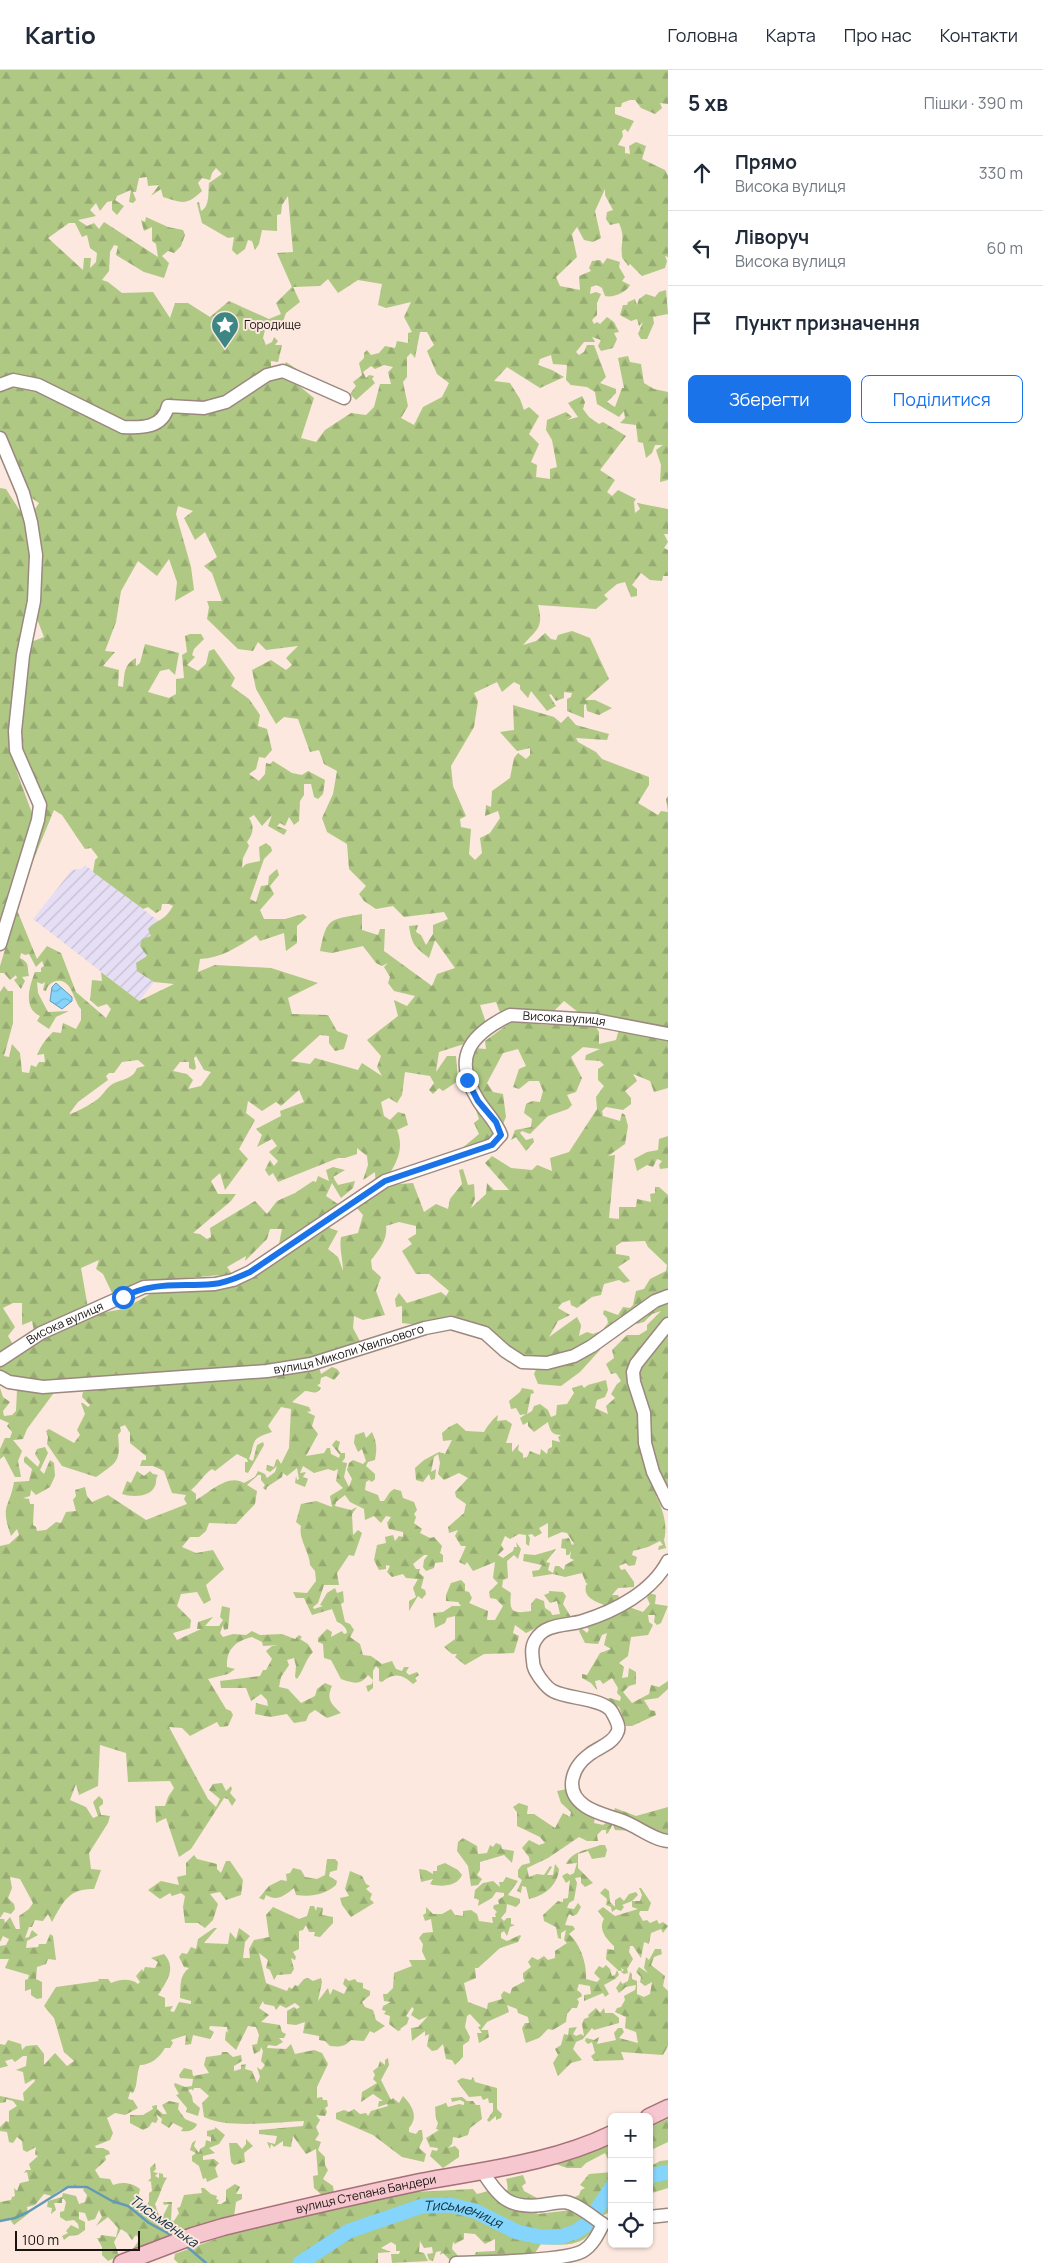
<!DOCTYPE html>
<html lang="uk">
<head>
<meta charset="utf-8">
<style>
	body { margin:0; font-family:Manrope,sans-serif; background:#f6f6f7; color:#1f2937 }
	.controls { position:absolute; right:15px; bottom:15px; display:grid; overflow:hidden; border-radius:8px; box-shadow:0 1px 4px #0004 }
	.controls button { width:45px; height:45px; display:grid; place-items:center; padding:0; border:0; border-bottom:1px solid #e0e1e3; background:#fff; color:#1f2937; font:25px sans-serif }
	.scale { position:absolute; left:15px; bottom:12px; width:125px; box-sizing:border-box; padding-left:5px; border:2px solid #1b1411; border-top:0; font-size:14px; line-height:18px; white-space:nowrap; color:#1b1411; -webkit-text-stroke:4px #fce8de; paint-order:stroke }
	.stop { position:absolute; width:15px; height:15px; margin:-11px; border:4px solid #1a73e8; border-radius:50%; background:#fff }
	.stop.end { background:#1a73e8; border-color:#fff; box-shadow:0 1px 5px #0008 }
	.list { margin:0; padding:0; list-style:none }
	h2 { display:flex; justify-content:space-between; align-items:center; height:65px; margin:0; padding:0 20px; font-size:21px }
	h2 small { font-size:16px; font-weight:400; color:#747a83 }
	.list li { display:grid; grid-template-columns:32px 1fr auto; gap:15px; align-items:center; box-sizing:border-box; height:75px; padding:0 20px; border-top:1px solid #e0e1e3 }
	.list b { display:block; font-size:19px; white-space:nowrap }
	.list p { margin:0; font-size:16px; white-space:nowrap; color:#747a83 }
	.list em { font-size:16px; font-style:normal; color:#747a83 }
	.actions { display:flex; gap:10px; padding:15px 20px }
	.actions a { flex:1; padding:11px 0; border:1px solid #1a73e8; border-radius:8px; text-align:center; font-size:18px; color:#1a73e8 }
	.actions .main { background:#1a73e8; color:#fff }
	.icon { flex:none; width:28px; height:28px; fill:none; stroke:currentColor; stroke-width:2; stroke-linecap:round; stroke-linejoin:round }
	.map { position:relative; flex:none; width:668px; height:2193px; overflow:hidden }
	header { display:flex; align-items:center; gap:30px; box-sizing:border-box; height:70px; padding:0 25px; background:#fff; border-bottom:1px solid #e0e1e3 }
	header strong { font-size:24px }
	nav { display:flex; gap:28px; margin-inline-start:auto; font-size:18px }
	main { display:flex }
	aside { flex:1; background:#fff }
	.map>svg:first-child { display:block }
	.industrial { fill:url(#industrial-furrows) }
	.forest { fill:url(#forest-firs); fill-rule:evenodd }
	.water { fill:url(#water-waves); stroke:#649ab5 }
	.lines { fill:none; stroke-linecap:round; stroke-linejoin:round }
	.stream { stroke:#649ab5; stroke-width:2.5 }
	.river { stroke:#84d4fb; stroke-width:15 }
	.minor-casing { stroke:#9b887f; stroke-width:15 }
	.major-casing { stroke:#a57078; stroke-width:19 }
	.minor { stroke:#fff; stroke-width:12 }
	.major { stroke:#f6c7cf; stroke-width:16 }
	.route { stroke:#1a73e8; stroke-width:6 }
	.labels { text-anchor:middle; stroke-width:4; stroke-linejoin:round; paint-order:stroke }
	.poi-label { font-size:12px; fill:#1b1411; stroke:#fce8de; text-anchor:start }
	.street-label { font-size:12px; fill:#1b1411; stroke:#fce8de }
	.water-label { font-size:14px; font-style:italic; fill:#0e3343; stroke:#fce8de }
</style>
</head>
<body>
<header>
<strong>Kartio</strong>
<nav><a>Головна</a><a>Карта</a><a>Про нас</a><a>Контакти</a></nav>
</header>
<main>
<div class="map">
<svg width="668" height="2193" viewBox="0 0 668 2193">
	<defs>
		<pattern id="industrial-furrows" width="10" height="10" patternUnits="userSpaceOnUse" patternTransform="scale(1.25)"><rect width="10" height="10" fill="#e6def4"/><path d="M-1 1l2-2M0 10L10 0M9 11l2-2" fill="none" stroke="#c5bed0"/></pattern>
		<pattern id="forest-firs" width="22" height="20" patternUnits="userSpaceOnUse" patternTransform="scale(1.25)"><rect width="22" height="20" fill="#afc884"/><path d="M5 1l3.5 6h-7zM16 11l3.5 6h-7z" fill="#96ab71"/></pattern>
		<pattern id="water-waves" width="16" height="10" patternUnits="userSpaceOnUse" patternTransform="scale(1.25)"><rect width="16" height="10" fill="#84d4fb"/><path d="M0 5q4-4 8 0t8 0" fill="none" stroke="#71b5d6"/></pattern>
	</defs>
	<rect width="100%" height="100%" fill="#fce8de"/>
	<path class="industrial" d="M85,795L186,872L139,931L33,849L72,800L81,799Z"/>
	<path class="forest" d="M0,0H668V34L660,33L662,38L655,44L641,38L635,30H630L622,33L621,37H615V44L634,51L628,62L625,59L622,61L623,66L618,75L625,77V83L630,84L629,76L636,72L646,76L642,89L665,100L668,106V187L665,186L667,191L665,198L642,206L630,194L628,196C627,192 622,190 622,186C620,171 626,170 619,153L610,155L606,149L607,142L613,140L605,125V119L595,141L601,168L593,172L584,170L577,157L572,164L577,187L556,207L560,216L580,220L579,206L591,201L589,198L592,191L600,190L603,194L607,188L620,192L619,197L625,207L622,211L630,215C627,222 613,228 605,226L602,218L597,215L591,217L590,224L596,222L601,224L597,233V245L592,250L594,254L597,252L600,254L607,247L614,252L619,262L614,263L617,269L613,278L601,281L598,276L601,270L592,267L595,272H584L576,282L579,285L584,282L587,275H594L606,307L600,313L616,319V323L607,332L615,337L622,318H624L618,288L628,286L630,292L641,294L644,313L654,319L668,322V410L660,412L661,395L656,380L663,375H655L652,383L646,388L643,373L638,372L636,355L620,353L625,348L624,341L619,347L597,334L595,322L587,317L571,315L566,310L567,295L553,294L551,285L540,289L538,295L552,300L564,307L540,318L507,297L494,311L510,313L520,329L524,340L529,337L539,346L529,364L539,374L531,392L537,395L536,407L550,409V399L557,397L552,370L546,360L547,350L566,342L572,347L567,350L578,347L568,333L582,326L585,332L583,339L589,347L599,354L603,352L626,366L600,400L615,410L607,422L612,426L618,420L636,429L634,432L635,443L640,439L637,433L668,439V464H664L668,472L664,478L668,480V506H663L662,511L650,510L641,503L632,515L637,519V526L631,527L625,512L617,514L604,525L608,529L596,539L538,535C544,558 537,559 523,575L536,571L545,563L551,569L556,570L558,565L572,561L590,568L609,609L585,630H595L612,638L599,645L587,641L586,634L584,635V648L567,641V629L571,627L572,623L564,622V628L556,631L551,624L549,625L556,636L547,641L531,621L528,628L520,619V615L514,612L502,622L497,612L474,623L478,631L474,657L451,696L453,716L466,746L460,749L461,757L471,759L469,784L475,790L482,783L480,768L490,763L500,748L498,741L485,746L486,735L491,737L492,721L510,708L514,688L518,683L526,689L530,685V678L517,681L500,662L514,660L513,635L554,647L561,653L568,646L576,655L609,664L607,670L576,668L578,672L596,682L602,689L649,707V715L638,733L658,745L661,741L668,742L666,729L668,726V958L578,942L564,931L550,945H501L496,932L480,935L486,953L464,974L439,982L436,1002L447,986H456L458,1011L443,1021L439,1018L433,1024L429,1020L434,1013L430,1006L405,1002L402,1025L397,1033L389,1028L381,1032L384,1046L390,1050L398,1042L405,1044L408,1055L397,1060C407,1084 390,1103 377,1122L387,1115L413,1113L424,1142L436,1134L448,1139L450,1129L462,1114L459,1100L463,1099L468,1115L474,1114L475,1129L471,1138L486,1124L487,1113L494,1120H509L485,1093L492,1086L511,1098L532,1100L537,1095L552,1101L550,1088L569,1082L597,1039L596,1027L604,1016L598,1010V999L604,995L600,991L585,990L586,985L600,979L583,977L571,987L582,1008L576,1022L567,1025L572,1035L568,1039L548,1046L530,1064L522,1061L520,1063L526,1070L533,1068L534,1072L526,1081L516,1067L511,1070L515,1060L531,1057L532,1049L524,1043L526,1034L532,1031L540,1032L543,1021L539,1011H529L519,1019L513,1017L519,999L526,996L518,979L503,983L487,1013L493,1022L503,1024L506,1047L503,1054L489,1048L493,1064L485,1074L460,1080L479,1064L474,1053L479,1049C471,1025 463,1002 474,978L486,979L485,971L511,952L549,955L565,951L593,952L599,962V974L616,970L619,959L668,968V1018L654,1022L650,1011L633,1004L637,1011L625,1021L631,1028V1034L623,1040L606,1037L602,1041L603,1046L620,1051L622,1043L625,1045L628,1056L625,1074L608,1086L615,1085L609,1148L619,1149V1137H636L637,1129L651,1132L650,1124L655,1123V1117H659L668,1125V1422L656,1426C663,1439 668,1456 664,1470L666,1478L658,1480L659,1476L663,1475L660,1471L648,1477L633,1481L632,1485L637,1487L635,1495L629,1496L626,1493L619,1496L621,1500L625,1499L634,1512V1517L618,1518L612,1525H618L620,1530L606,1536C595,1531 583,1528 586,1515L588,1514L586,1513L582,1503L565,1507L553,1504L533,1507L532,1501L539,1500L542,1495L523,1491L524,1484L535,1485L556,1479L546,1492L550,1493L548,1500L553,1503L555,1496H559L564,1500L565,1495L574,1490L570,1488L571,1481L569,1485H566V1479L561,1478L562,1469L569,1468L572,1475L574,1474L567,1463L562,1462L548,1468V1453L539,1458L542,1463L535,1467L532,1464L528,1465L530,1468L529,1476L526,1474V1465L519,1464L510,1469L505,1466L501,1475L504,1479L498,1485L503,1488L513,1481L514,1477H517L516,1472L521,1479L518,1489L514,1485L507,1491L508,1508L503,1510L502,1517L511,1523C509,1542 512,1544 531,1541V1534L536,1528L544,1531L545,1538L551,1542L552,1545L560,1544L557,1531L550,1533L544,1525L549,1523V1521L563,1522L566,1526L563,1534L571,1547L550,1551L526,1563L515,1555L513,1563L519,1566L514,1583L484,1584L465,1595L455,1587L457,1584H452L444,1577L455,1569V1546L447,1548L445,1553L435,1558L433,1543L443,1542L452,1536H461L458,1532L446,1531V1525L451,1513L461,1510L465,1514V1521L469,1522L472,1528L469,1533L488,1541L487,1550H495L503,1536L496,1529L490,1528L489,1522L498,1513L493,1508L495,1492L473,1501L467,1492L465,1495L459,1492L466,1476H461L455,1466L458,1460L449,1463L448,1457L464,1443L466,1434L456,1427L455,1422L468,1408L459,1403L444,1410L438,1404L440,1393L438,1384L434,1387L431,1402L436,1399L435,1409L431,1410L429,1404L423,1412L416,1410L415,1398L424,1390L439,1382L445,1384L452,1370L443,1371L442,1363L449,1357L457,1353L466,1361L484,1362C487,1356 494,1348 498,1345L497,1351L506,1350L512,1354L506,1373H512V1382L519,1374L518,1380L523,1384V1388L527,1387L530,1381L540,1385L541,1379L547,1384L548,1379L552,1377V1370L560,1372L558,1367L561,1365C552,1365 550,1361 548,1352L534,1362L528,1356V1352L523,1355L520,1348L526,1344L520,1345L516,1338L511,1339L509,1331L520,1322L522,1318L533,1320L534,1323L531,1324L527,1344L532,1341L534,1336L540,1334L548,1340L551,1347L556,1345L557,1335L567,1334L574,1323L572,1318L582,1315L584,1318L588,1315L606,1310L608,1320L605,1327L597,1330L595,1338L608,1344L606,1336L615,1328L611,1324L617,1314L621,1311L616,1303L611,1304L606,1294L614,1288L612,1280L627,1265H639L647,1260V1255L661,1241L652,1244L644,1252L607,1261L604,1258L608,1253L607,1248L603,1244L604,1240L618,1245L623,1237L630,1238L633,1235L636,1221L644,1219L650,1209L666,1201L667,1195L648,1177L645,1171L622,1172L616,1176V1184L629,1186L630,1189L618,1197L630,1211L624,1213L619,1210L604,1214L601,1225L592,1227L577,1238L571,1235L570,1230L562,1233L558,1238L570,1245L558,1251L549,1267L577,1247L581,1255L579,1266L587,1262L593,1264L598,1262L602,1265L600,1280L580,1302L561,1316L538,1314L534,1304L540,1290L517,1284L494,1264L402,1253V1236L396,1237L395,1229L399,1223L407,1233L441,1222L446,1226L449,1221L429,1204H416L402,1181L412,1174L408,1169L416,1164V1156L399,1152L386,1156C388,1169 379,1180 371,1190L372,1199L381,1207L376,1221L385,1245L363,1250L354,1246L353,1258L363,1277L319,1297L321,1304L332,1297L337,1299L340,1303L334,1310L326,1306L321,1308L320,1314L317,1315L321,1318C316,1326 312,1321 305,1321L292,1332L309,1337L311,1341L307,1342L315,1346L312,1356L318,1364L306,1386L324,1383L327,1378H330L331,1384L339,1388L340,1385L332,1375L336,1370L340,1372L338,1379L341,1383H345V1388L342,1392L347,1393L344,1407L349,1417L352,1409L347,1400L349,1393L353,1390L363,1394L366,1391L362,1379L358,1382L354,1373L355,1365L364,1362L366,1368L372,1362C377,1373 377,1378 375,1390L368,1392L366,1396L375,1404V1409L372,1412L369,1410L366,1412L365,1420L378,1425L380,1431H384L390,1422L394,1419L401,1421L403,1428L414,1432L417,1440L414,1444L416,1447L414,1453L422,1459L420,1463L430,1468L434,1467L442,1476L440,1483L443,1485V1492L435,1493L434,1498L426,1501L423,1497L424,1490L428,1485H424L413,1494L416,1499H420L419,1503L424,1507L421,1518L425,1520L426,1524L422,1529L418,1526L409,1541V1531L416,1527L413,1518L418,1509L406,1508L403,1504L392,1507L387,1502L390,1496L386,1495V1499L379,1500L374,1490L377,1475L386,1473L385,1467L393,1465L395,1471L399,1466L403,1467V1462L389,1459L387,1453L391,1447L386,1446L381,1453L374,1446L365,1450L364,1439L350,1432L345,1425L336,1432L335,1436L351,1440L357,1437L352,1444L353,1465L358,1460L362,1463L354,1486L349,1485L337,1503L339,1515H324L318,1533L313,1537L314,1539L323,1536L320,1535L327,1523L335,1518L337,1523L343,1521L344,1532L341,1534L345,1552L350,1554L354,1560L350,1567L360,1574L363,1585L371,1586L382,1594L392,1591L396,1599L402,1601L404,1597H409L406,1602L409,1605L417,1602L419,1605L415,1608L417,1611L413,1614C403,1604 393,1602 382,1612L379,1611V1599L376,1596L373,1601V1618L368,1622L366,1616L372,1614L373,1610L368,1605C360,1616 353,1613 341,1609L331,1590L324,1588L323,1574L318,1572V1568L327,1559L332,1562L331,1567L342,1561L344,1564L347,1563C347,1558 341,1553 337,1552L332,1539L312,1545L304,1528H296L293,1522L307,1523L316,1511L315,1501L310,1495C310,1483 298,1469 301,1456L296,1452L301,1434L316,1431L332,1437L330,1426L343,1418L336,1411L338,1399L334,1401L328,1399L314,1403L303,1396L300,1403L306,1402L303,1407L308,1409L305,1417L295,1413L296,1406L297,1410L299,1409L297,1398L287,1406L283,1403L282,1407L267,1417L266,1420L263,1418L265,1415L261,1410V1405H258L247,1415L257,1421L255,1434L236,1454L209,1453L206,1461L199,1467H190L182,1477L196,1483L213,1480L224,1499L206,1515L211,1530L204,1534L197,1522L181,1524L177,1536L191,1550L190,1558L173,1563L177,1570L201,1559H197L198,1552L213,1547L205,1556H219L223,1550L220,1547L222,1536L230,1538L228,1559L224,1560L223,1555L220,1563L223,1567L233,1564L246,1565L252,1561L260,1565L282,1564L295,1569L299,1565L302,1567L300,1569L308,1574L313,1582C305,1590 304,1600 297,1609L295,1607L296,1596L294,1588L287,1590L289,1595L281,1607L279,1617L288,1619L301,1633L315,1626L317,1619L325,1613L332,1616C326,1629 331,1634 341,1643L327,1648L315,1640L309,1644L306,1651L294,1653L287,1644L270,1647L255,1644L256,1633L268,1636L267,1630L261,1624L251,1631L246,1618H221L220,1611L260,1606L263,1600H266L272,1589L266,1581L272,1576L278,1575L263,1576L262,1572L252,1567C235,1571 226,1580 227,1597L235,1599L228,1604L208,1609L226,1639L231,1641L233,1645L228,1656L220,1657L217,1652L190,1666L182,1658L169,1657L208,1729L216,1737L220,1729L209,1720L213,1714L222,1713L226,1721L231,1716L232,1719L230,1723L236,1730L232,1736L228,1729L224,1728L191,1779L179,1787L166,1748L156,1753L155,1736H165L168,1727L174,1718L170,1711L128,1712L126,1683L100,1675L98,1716L79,1725L76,1714L70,1730L86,1737L93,1748L98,1746L93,1732L99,1726L103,1730V1734L99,1737L101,1745L110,1746L108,1753L89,1783L91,1799L101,1800L94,1819C69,1818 63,1832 52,1852L48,1844L43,1851L35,1850L32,1857H29L25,1868L29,1867L32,1860L38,1865L27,1871L26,1878L38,1877L39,1874H46L50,1864L53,1866L56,1890L48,1889L46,1894L37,1897L36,1909L42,1912V1928L37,1929L31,1925V1919L25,1921V1910L28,1909L29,1905L5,1898L9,1889H0V1876L6,1875L9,1869L3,1866L0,1872V1849H4L5,1853L10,1847L16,1859H20L19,1846L29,1839L33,1833L20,1809L10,1807L12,1818L8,1828L14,1834L15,1839L11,1844L4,1842L0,1848V1476L9,1474L19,1465L17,1459L11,1466C0,1434 9,1440 14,1412L29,1411L32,1399L24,1392V1388L26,1386L38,1397L40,1392L35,1384L37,1379L45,1377L48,1383L40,1400L44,1404L50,1390L54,1393L55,1406L50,1417L36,1425L31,1420L30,1426L23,1428L29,1429L30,1434H34L33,1455L36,1457L37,1461L46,1460L56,1452L61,1453L66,1442L76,1441L73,1430L76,1426L75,1420L85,1417L87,1426L92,1432L108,1425L146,1450L187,1434L184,1429L186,1425L172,1423L164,1401L153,1396H140L142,1390H146V1386L130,1373V1363L125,1355L120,1357L121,1361L118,1365C121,1392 117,1392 96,1407L62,1396L47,1374L48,1367L46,1361L49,1359L74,1373L80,1365L77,1360L85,1344L81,1333H83L88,1337L90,1335L82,1327L83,1322L106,1318L102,1306L37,1314L0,1304V1293L45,1268L95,1244L123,1239L154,1222L214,1220L251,1209L327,1157L338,1161L328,1179L338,1187L343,1201C343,1189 339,1179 341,1167L358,1163L363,1145L356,1137L376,1124L375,1102L363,1110L368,1095L367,1086L357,1078V1084L345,1088H338L278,1112L273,1103L269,1106L265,1100L270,1090L274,1096L278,1091L269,1082L277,1076L272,1069L257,1077L262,1065L256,1059L281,1046L280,1041L304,1032L299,1020L281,1036L276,1032L262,1041L248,1031L246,1043L255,1050L239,1079L248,1089L225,1120L220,1103L211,1111L218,1124H236L231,1131L193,1163L200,1164L207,1169L211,1167L210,1158L255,1131L267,1144L277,1131L295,1123L313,1111L316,1112L318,1106L329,1111L326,1100L333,1097L345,1100L333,1107L338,1115L355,1111L353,1118L341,1128L332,1113L326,1126L338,1134L279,1174L282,1159H270L267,1169L245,1191L246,1186L227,1197L232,1204L140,1212L112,1223L103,1204L96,1199L99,1190L81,1198L88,1238L34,1261L32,1251L22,1255V1233H13L3,1238L15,1257L8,1266L14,1276L0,1283V922L4,916L8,921H13V953L4,986L9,987L12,974L20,983L22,1002L29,1003L31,995L36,997L39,992H45L44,984L37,985C41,975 46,969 53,962L61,963L63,953L76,959L81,950V939C73,931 72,905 53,912C49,914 47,917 46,921L43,920L45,912L42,914L37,912L38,923L48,942L69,941L56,947L49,959L37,951L40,946C23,938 29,917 35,902H41V898L44,896L42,891L36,897L29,884L25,885L21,883L20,888C30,893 27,897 29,906L22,907L25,911L21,919L14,910L17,908L16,905L10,910L4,903H0V896L17,840L37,889L47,876L61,883L76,922L106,948L111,939L107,934L98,937L90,930L92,910L102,911L101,902L139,931L174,914L154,912L137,901L136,893L147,886L140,876L142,869L151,866L148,859C158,848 163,853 173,836L169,834H162L161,840L156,843L148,837L143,839L93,802L95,790L98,787L91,778L85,779L62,745L54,740L21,820L40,746L16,680L31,572L44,567L37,549L40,500L33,442L39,433L29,426L15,393L16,388L12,378L9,381L0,360ZM216,98L222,104L209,113C208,122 210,137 201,141L199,132L197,133L202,153L228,168L234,167L232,180L237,185L245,179L248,170L252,171L255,180L259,174L262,160L277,161V145L281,144L282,135L288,126L293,182L277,183L292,217L276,233L281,244L269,249L229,231L210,247L188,233H175L170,248L153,222L122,223L108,212L102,210L109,201L110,182L114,175L118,176L116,185L144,202L164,208L169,193L162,186L168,181L174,183L181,176L185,165L183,160L168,157L146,147L145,152L141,150L144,161L152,157V171L156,174L158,187L104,152L99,159L94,153L87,156L78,150L96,146L90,140L96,133L100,141L107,132L112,131V140L117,145L124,136L115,130L117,126L131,120L129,132L133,133L136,130L133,122H136L139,108L147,107L148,116L159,115L151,126L161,119L163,127C183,133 186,136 202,121L198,113L202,108L210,110L212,103ZM69,153H75L82,167L87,165L90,178L97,183L96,192L90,198L91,188H84L83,200L48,168ZM328,209L338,223L358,210L382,214L378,235L386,238L411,232L404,247L412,262L408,263V273L397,271L395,278L385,276L379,283L371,285L367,280L364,283V288L359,293L362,305L353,312L356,316L350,324L356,330L375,313L372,309L374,306L369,305L366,308L363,302L371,296L375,299L384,295L393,297L388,302L391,314H380L374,337L366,345L351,343L325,360L316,372L301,368L314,328L298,315V300L286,292L281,302L277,297H271V291L278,292L282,275H275L278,271L274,267L272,272L266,275L263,268L265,260L274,255L277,258L282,254L286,243L300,232L293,217L320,216ZM420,262H427L434,275L427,281L437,304L449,313L442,327L423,337L414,355L401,348L408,336L403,312L407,307V287L411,283L415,288ZM178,436L193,441L184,448L195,470L205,462L217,487L204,496L212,503L222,531H207L209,537L207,549L238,579L253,581L258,572L266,580L298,576L286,588L292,595L286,600L271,590L252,600L256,619L276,654L284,647L298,649L310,682L319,680L324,694L337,701L333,724L322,748L327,762L347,774L349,799L366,816L359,824L364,831L376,839L393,836L404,847L444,842L448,849L433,855V864L426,875L421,865L416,862L418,855L409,856C412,875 414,876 429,888L435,870L455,898L437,904L432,916L384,881L385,859H380L378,865L362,860V844C329,850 327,847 320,881L332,883L363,876L376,893L382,896L388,893L384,897L390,907L388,913L394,921L415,926L407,936L394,930L398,946L367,970L381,986L377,997L382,1006L362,993L358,1000L315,988L310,994L291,991L320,965L329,966V973L335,981L344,979L348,965L337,961L328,945L292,944L288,928L318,913L271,898L215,895L198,902L200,889C221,888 238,877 256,865L260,871L284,863L286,881L297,873V856L307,847L303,844L285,849H264L260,840L274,824L270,816L279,805L277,799L269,806L268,815L261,816L256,832L250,829L264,789L272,781L271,777L266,773L259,777L260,791L246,794L242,798L243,788L249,776L247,772C253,764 255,757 249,748L254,745L262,756L272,745L268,756L284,765L287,760L277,756L280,753L285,756L289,747L294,755L299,751L300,731L304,725V714H311L314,727L318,729L323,724L325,710L308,701L302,705L292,703L273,691L270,694L266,693L265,704L259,711L249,704L256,699L259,687L265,688L272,680L267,659L258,656L260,645L249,629L231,616L235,608L214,579L209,581L206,594L198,601L187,595L195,587L192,585L194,579L204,569L201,564H190L185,566L187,582L182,585L184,608L176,609V624L169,628L148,622L160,601L169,599L175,605L179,583L145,574L140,593L136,596V588C123,595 125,604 123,617L118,616L119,600L103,596L115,582L105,581L116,552L121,521L138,491L157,506L169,489L177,512L175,531L194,520L191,497L176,444ZM196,986L204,1000L211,1002L201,1016L188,1019L193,1010L187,1004L173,1001L180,992H189V998L194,1000L196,998L194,988ZM138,990L145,996L137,998C133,1010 120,1009 111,1015C107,1018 104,1023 100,1027C95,1032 76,1043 69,1044L78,1032L108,1010L106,1006L109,1003H114L122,992ZM281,1337L291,1339L289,1378L281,1394L278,1389L276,1390L274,1397L267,1395L266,1400L270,1402L277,1396L275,1402L267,1408L265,1404L258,1401L255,1407L244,1413C228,1403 209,1423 196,1430V1424L191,1420C200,1413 203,1405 212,1399L215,1401L237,1384L247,1389L248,1392H245V1402L248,1403L264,1375L263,1372L257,1375L253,1391L249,1389C256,1370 250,1369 272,1362L268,1356Z
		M666,220L668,244L653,247L654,253L647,269H641L638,264L643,252L639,256L637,249L631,251L620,245L623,235H627L628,232L635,229L637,235L639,229L646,224L655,227L659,222Z
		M0,418L6,419L29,455L34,487L11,672L17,702L33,746L0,859Z
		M668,1066V1098L660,1099L659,1095L662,1091L657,1089L653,1097L647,1095L637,1101L634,1089L647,1082L658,1080L659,1069Z
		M0,1318L3,1327L10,1332L3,1341L4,1346L12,1345L16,1341L17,1320H56L27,1359L23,1369L13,1370L22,1381L18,1391L21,1407H15L4,1386L0,1389V1379L5,1368H10L12,1362L7,1356L9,1353L0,1349Z
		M137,1401L144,1406L150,1401L153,1404L158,1405C155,1409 157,1412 155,1416C150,1428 131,1427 122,1424L127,1411L131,1413Z
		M649,1523L656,1525L655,1534L668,1536L661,1553L657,1555L654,1552L655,1545H648L649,1552L653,1555L648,1565L631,1567L628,1586L619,1593L624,1597L622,1608L628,1607L629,1598L636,1602V1614L629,1616L623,1622L632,1633L649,1624L651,1615L659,1617L668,1611V1619L658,1628L644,1630L650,1640L655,1641L656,1645L632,1656H626L619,1637L603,1630L610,1628L620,1631L621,1627L617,1623L618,1618L612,1608L603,1614L600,1610L595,1611L597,1620L591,1613L582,1608V1604L587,1605L600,1583L611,1579L604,1575L607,1563L602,1565L598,1574L585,1573L579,1561L581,1558L587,1563L589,1560L584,1553L629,1537L643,1542L650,1534L647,1528Z
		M567,1719L570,1732L580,1735L582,1741L595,1747L594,1753L603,1755L607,1752L640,1760L641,1765L635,1766L634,1761L615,1760L613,1754L608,1763L606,1764V1760H602L597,1765L598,1771H587L579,1767L548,1788L527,1798L529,1807L537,1804L544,1805L550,1796L552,1797L547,1805H553L555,1794L559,1799C558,1815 544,1826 529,1829L526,1817L522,1816L521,1823L517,1821L522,1810L518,1807V1800L522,1795L530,1793L529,1787L522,1778L529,1770L539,1775L545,1773L540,1767L517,1756V1742L513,1737L519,1733L528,1736L527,1744H534L555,1758L563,1743L570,1747L571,1742L561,1733L557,1721Z
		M668,1737V1764L613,1743L615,1738L636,1746Z
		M463,1768L477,1776L478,1784L487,1783L490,1775L493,1777L496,1773L501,1775L502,1779L514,1781L512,1793L504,1785L480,1792V1800L477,1805L482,1809L478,1815L471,1816L468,1796L457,1781L458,1772Z
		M600,1775H605L607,1780L605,1787L592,1789L588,1781L578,1784V1798L593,1813L585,1817L581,1813V1807L575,1808L577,1813L574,1830L569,1833L567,1838L574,1839L578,1833L581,1837L577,1844L573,1846L569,1844L565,1855L573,1856L575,1859L569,1864C580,1874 587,1893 586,1909L597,1912L600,1909L594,1903L599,1896L603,1898L606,1895L610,1899L612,1906L615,1905L617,1900L619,1905L615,1909L604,1915L609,1924L605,1927L603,1923L584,1931V1925L591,1924L590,1916L579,1914L577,1920L581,1923L582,1926L577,1929L579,1932L577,1938H572L567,1944L566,1952L553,1960L548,1959L539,1968L526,1973L522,1958L525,1953H529L528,1947L518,1943L517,1939L507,1935L509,1942L487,1952L481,1960H488L489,1967L479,1973L477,1963H482L478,1957L481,1956L470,1944L467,1946L465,1957L470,1967L469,1971L463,1975V1987L455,1995L452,1990L446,1989L443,1974L437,1980L432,1981L427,1976L429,1964L425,1966V1961L412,1971L411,1958L418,1957L428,1946L419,1950L411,1945L414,1939L412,1937L406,1946L409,1948L407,1954L400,1959L401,1960L398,1961L389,1954L390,1946L384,1944L386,1941L382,1940L383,1936L391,1932L384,1931L383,1924H387L393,1918L394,1903L412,1896L409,1890H426L422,1881L423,1874L419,1868L423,1863L433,1862L431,1849L425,1851L423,1845L426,1843V1837L433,1844H442L451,1839L455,1845L463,1846V1841L471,1840L477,1844L479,1851L493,1853L492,1847H496L495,1844L497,1842L493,1838L494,1835L499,1834L498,1830L504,1826V1823L496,1822L492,1828L478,1836L479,1830L474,1828L475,1820L483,1813L493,1811L500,1817L499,1812H503L506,1807L518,1811L508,1825L520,1829V1833L516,1837L507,1834L506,1842L501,1848L504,1851L507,1848H511V1854L515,1855L510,1857L507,1866L504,1861L501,1863V1868L507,1871L520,1865L521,1866L518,1872L500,1878L478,1898H475L476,1908L464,1913L468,1932L487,1939L488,1933L502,1929L501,1925L504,1921L510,1924L512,1918L525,1911L523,1908V1903L531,1897L528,1892L532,1887L538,1890L544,1886L548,1890L555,1888V1881L567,1873L564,1870L566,1860L561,1863V1869L558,1868L556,1857L544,1851L543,1845L558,1831L563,1832V1829L568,1828L570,1810L566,1813L562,1806L567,1803L570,1805L574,1803L577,1793L566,1794C572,1781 588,1780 600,1775Z
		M194,1785L197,1789L217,1794V1799L221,1803L226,1791H230L243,1810L241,1825L226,1830L220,1822L210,1824L218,1834L213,1850L205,1858L198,1853H185L183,1837L185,1826L181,1823L172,1826L170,1823L160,1829L148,1820L161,1811L179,1815L177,1807L186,1805V1793Z
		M327,1789H335L338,1792L337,1800L330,1802L329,1806L337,1811L336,1815C324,1825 312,1827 296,1825L294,1818C285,1825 278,1832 266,1825L264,1830L259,1828L269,1816L281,1810L287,1811L286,1804L290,1803L293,1798L301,1800L305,1807L317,1809L325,1805Z
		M445,1793L458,1800L462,1805C457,1817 440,1817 430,1814L433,1809L421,1812L419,1799L426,1800L433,1804V1801H437V1796Z
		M350,1801L362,1806L366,1814L370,1816L366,1819L372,1824L370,1829L374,1833L351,1847L342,1835L340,1828L349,1826L345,1819Z
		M605,1818L609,1821L610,1832L615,1837V1830L620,1827L624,1831L629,1824L636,1822L638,1825L632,1831H640L642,1825L639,1818H641L651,1833L648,1841H640L639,1844L643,1851L647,1850L650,1853L657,1850L659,1854L663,1852L668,1856L663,1863L661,1859L651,1863L649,1874L644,1872L641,1888L633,1876H630L629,1882L633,1889L627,1899L628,1903L624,1904L621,1902L624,1900L621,1898L622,1901H619L606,1889L607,1879L614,1880V1876C606,1869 598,1859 604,1849L598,1841L603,1837L615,1846L638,1839L632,1837V1831L622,1835L624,1837L621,1841L616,1839L612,1842L611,1837L606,1835L607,1829L600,1823Z
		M310,1836H314L316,1841L317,1837L323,1838L322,1845L333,1847V1853L320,1867L314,1866L315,1862H309L306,1855L303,1860L299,1861V1879L293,1882L296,1887L295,1890L291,1888L294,1899L291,1904L277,1905L274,1910L270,1900L266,1898L268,1890L259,1883L266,1913L287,1921L289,1917L292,1919L295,1915L298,1916L304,1909L308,1908L313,1911L321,1908L322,1912L318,1931L328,1918L330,1925L333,1919L344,1924L347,1918L343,1914L345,1908L349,1911L355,1909L357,1912L363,1913V1918L370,1921V1925L362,1932L365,1937L373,1940L376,1950L385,1956L374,1963L370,1961L364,1971L351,1970C345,1977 338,1977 330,1976L325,1971L319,1970V1966L303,1963L305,1952L296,1955L287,1954V1941L294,1937L297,1939L300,1937L295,1933L286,1938L280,1935L276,1940L274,1936L264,1934L263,1931L259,1938L269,1945L261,1952L280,1955L282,1962L286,1964L284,1968H279L283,1972L276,1976L268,1975L267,1978L286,1979L291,1974L295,1984L314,1980L322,1983L328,1994L317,2017V2028L322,2027L323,2030H327L328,2036L325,2038L327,2042L325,2046L316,2045L320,2050L316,2057L319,2064L315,2070L321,2072L318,2080L325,2087V2095L328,2100L323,2109L333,2116L334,2123L324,2127L314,2118L313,2106L318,2105L316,2079L306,2084L293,2066L291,2077L283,2076V2071L274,2077L271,2074L270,2079L267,2072L275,2074L277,2066L259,2064V2060L303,2056L304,2051C277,2052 227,2059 204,2047L202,2033L209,2026L200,2018H194L193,2021L192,2019L188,2020L192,2026L193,2032L200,2038L198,2046L186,2042L187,2038L176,2025L179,2024L174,2015L175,2013L185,2017L192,2016L193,2009L180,2008L179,2005L184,1998L192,2000L193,2006L209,2003L204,1995L206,1987L221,1985L222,1982H227L233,1987L241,1985L242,1991L234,1996V2001L241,1999V1995L246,1994L245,1999L252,2001L257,2013L260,2007L257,1997L261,2000L265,1995L261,1991L263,1981L261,1977L260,1981L254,1984L252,1975L257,1974L259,1965L256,1957L248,1956L236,1980L225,1970L226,1961L228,1963L227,1957L210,1956L209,1959L214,1962L210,1969L193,1965L191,1974L185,1975L186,1965L171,1970L173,1973L170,1978H165C160,1987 151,1995 140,1995C136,2004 138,2016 133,2023L130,2022L128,2029L133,2030L138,2038L125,2045L115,2043L107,2048L113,2063L110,2070L95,2076L96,2078H103L109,2081L110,2084L105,2086L106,2090L95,2100L100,2108L110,2109L113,2115C122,2111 133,2113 140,2119L138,2128L144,2130L143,2134L147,2135L149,2131V2123L152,2121L151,2112H153L148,2111L151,2108L150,2098L155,2093L156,2099L153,2102L158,2103L155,2106L159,2108V2103L163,2104V2107L167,2108C161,2117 160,2126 155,2134L159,2146L162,2148L169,2134L164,2135L163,2132H172L171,2150L174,2151L179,2143L177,2138L180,2137L184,2125L202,2123L201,2118H204L211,2124L217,2126L216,2129L219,2130L217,2134H221L226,2131V2120L235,2114L240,2117L236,2124H242V2129L236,2132L234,2147L188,2159L132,2180L140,2169L136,2165L132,2170L127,2163L121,2159L114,2172L119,2186L108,2191L102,2185V2177L97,2168H100L101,2165L116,2167L118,2158L108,2147L96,2156L102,2147L99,2140L95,2149L88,2151L85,2143L79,2142V2149L85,2152V2160L78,2165L69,2166L64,2170L62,2166L68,2163L66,2161L71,2155L79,2159L78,2154L74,2150L66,2151L60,2147V2142L64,2141L66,2132L64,2129H62V2133H54L56,2140L51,2144L52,2138L47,2137L48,2131L62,2127L63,2123L76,2126L79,2134L85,2132L87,2125L83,2120L86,2116C72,2116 63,2116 52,2126L44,2124L35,2135L27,2137L28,2144L14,2155L11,2151L12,2147L0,2152V2132L11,2130L12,2127L15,2126L14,2118L17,2121L20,2113L29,2111L27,2102L24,2103L26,2100H31L29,2094L38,2086L35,2085L36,2077L27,2082L23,2080L22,2071L17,2067L13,2073L9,2072L7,2062L0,2061V2057L6,2051L9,2052V2041L17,2036L13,2031L6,2029V2032L0,2033V2026L24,2031L23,2023L35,2011L34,2009L25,2014L23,2002L16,2000L26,1996L27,1986H23L15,1992L12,1989L5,1991L8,1996L0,1998V1974L5,1975L8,1970L21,1974L22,1980L26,1976L37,1975L44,1984V1995L55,1983L67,1996L74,1991L64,1982L54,1948L44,1936L56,1917L99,1911L98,1909H108L111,1913C119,1909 131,1908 138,1914L140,1912L136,1906L142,1899L143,1902L145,1897L155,1898L158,1892L151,1888L164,1884C177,1898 167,1911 158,1925L165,1928V1937L173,1936L170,1941L174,1942L179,1932L191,1934V1931L180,1928C181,1915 179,1906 189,1898L184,1897L179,1887L182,1883L187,1884L191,1877L196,1879L198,1869L214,1858H217L204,1873L228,1874L230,1862L236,1869L239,1858L250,1866L245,1872L243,1888H250L249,1879L254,1870L269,1867L266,1845L273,1837L299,1849L307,1846Z
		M655,1879H661L662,1884L654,1887L651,1895L665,1906L663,1916L668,1921V1976L663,1985L621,1982L624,1990L594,1991L591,1986L595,1983L592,1972L588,1974L585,1971L586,1968L594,1970L599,1967L597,1974L616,1970L614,1963L618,1958H622L624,1962L619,1968L638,1973L636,1962L625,1958L626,1947L615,1942L617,1938L621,1937L625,1930L624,1926L635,1920L636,1915L626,1917L619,1923L616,1918L621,1911L622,1914L628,1911L630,1902L632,1904V1909L637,1911V1924L644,1927L650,1924L652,1912L645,1916L640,1912L641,1907L636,1902L639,1897L648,1903L644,1898L646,1887L649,1890Z
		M596,1938L600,1943L604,1938L605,1943H613L619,1948V1953L594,1960L592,1958L583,1969L576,1972L573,1979L582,1990L571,1993L558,2006L553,1993L558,1985L555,1979L561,1975L564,1964L568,1965L569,1958L577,1957L573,1964L576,1966L581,1964L584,1966L582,1954L584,1949L589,1947L588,1945Z
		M388,1988L389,1995L381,2010L391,2030L393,2028L399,2033L403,2026C412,2035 419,2047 409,2058V2062L416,2064L419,2060H422L423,2069L419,2078L426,2084L424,2092L402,2087L373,2065L336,2049V2043L344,2040L349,2042L354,2039L360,2044L366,2043L368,2046L371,2041L388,2036L387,2034L378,2037L379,2031H383L373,2024L361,2032L362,2022L377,2013L373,2009L375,2005L373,2001L378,1997L380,1991L385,1995V1990Z
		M473,2007L475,2012L497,2018V2039L502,2044L501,2048L496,2050V2046L489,2052L487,2050L493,2041V2033H489L488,2028L483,2030L481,2026L469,2027L457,2011L462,2008L471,2010Z
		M462,2027L467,2031H473L476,2035H480L482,2049L470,2058L468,2065L459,2068L453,2067L452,2074L448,2078L455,2076L459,2080V2087L443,2098L430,2086L432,2080L437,2081L438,2078L430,2077L426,2068L439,2060L436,2059L438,2053L436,2049L435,2037L446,2033L448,2037L459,2034L464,2035V2032L460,2030L452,2032L451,2028Z
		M169,2031L179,2033L178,2039L185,2049L197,2054C194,2061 188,2062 181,2061L183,2058L173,2053L169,2058L161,2053L162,2049L156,2044L158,2049L156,2053L152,2052L149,2057L143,2060L130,2053V2045H143L153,2039L152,2036L157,2035V2039L163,2044H167L162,2035Z
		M668,2049V2072L649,2081V2057Z
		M215,2057L225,2065L219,2074L209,2078L215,2083L203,2086V2090L214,2089L219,2093L215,2098L218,2107L207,2112L206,2108L203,2109L199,2096L192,2091V2086L196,2083L190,2080L192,2073L196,2070L194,2076L199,2083L200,2079L205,2076L206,2070L211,2072V2067L207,2066V2061L215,2059Z
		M246,2069L253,2076L244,2083L245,2092L234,2095L231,2092L229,2073H237L242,2079L246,2074Z
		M612,2074V2094H610L605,2083L586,2093L581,2098H567L550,2092Z
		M668,2090V2118L649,2124V2097L660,2091Z
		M612,2102V2141L600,2147L571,2129L579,2125L581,2120L585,2118L580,2115L589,2104Z
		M523,2105L526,2113L522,2116L524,2121L537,2128L529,2139L538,2144L571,2140L592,2154L594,2157C584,2178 561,2175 541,2174L533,2186L474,2187L476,2182L495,2181V2169L485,2174L475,2164L464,2163V2169L455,2174L453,2172L452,2179L459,2187L450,2190L443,2183L440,2185L441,2181L436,2182L433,2191L429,2190L427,2184L433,2183L432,2177L424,2178L420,2171L419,2182L424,2183L428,2191L392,2193L391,2184H399L400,2181H396V2175L391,2172L381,2178L391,2182L378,2183V2193H178L174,2189L175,2184L221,2167L393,2123L473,2119L477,2124L488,2121L501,2131C508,2124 509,2119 506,2109Z"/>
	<path class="water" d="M56,913L72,927V931L62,939L50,931L52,917Z"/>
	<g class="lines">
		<path class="stream" d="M0,2151L15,2148L28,2142L68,2117H87L112,2131L128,2136L149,2153L173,2166
			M185,2175L206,2193"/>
		<g class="river">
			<path d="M649,2106L668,2102"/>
			<path id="s1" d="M300,2193L349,2161L422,2136L450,2135L475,2141L517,2162L541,2167H560L575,2162L587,2154L612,2117"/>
		</g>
		<g class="minor-casing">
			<g id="minor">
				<path d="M0,315L13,310L38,315L123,357C142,358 163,358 168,336L204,338L226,332L267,305L283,301L344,328"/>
				<path d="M0,368L23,423L31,452L36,485L34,531L23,585L15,661L16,680L40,735L38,750L0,874"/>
				<path d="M668,1254L636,1294L633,1302L634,1312L644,1343L645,1373L653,1402L668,1433"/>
				<path id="s2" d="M0,1290L41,1263L144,1217L215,1214L233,1210L250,1202L385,1111L492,1075L501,1065C496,1051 486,1043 478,1030C452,988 469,965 510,945L595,950L668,964"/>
				<path id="s3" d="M0,1307L9,1312L43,1317L267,1301L311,1294L425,1258L451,1253L485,1263L505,1281L522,1292L547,1293L574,1286L592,1276L655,1231L668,1226"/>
				<path d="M668,1491C652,1522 615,1541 583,1551C567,1556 546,1553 536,1569C531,1576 532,1583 533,1591C533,1598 536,1602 540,1608C544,1613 547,1618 553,1621C567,1629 604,1628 612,1642C615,1648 621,1657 617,1663C612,1674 599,1677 590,1684C572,1697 563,1721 585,1736C595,1743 609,1746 620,1750C636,1755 653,1770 668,1771"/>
				<path d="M483,2102C499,2128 510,2139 542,2135C549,2134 558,2132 565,2132C578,2134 592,2147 603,2154"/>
				<path d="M649,2147L668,2145"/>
				<path d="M456,2193C481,2192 564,2192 583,2181C593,2175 598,2164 603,2154"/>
			</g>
		</g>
		<g class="major-casing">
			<g id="major">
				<path d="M649,2047L668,2038"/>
				<path id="s4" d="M122,2193L193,2166L223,2157C288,2141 354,2126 420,2112C484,2100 552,2093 612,2064"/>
			</g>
		</g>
		<use href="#minor" class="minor"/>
		<use href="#major" class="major"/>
	</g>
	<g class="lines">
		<path class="route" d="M123,1227C154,1211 180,1217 213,1214C226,1213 238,1207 250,1202L385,1111L492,1075L501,1065L496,1052L478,1031L467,1010"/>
	</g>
	<defs>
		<g id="sight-pin" transform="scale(1.4375)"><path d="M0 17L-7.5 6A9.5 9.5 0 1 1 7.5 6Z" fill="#3e8684" stroke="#fce8de"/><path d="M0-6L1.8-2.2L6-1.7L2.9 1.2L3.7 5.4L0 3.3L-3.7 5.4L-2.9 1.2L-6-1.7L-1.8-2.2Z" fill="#fff"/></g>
	</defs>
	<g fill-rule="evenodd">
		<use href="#sight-pin" x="225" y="255"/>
	</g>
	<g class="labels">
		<g class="poi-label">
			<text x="244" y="259">Городище</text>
		</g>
		<g class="street-label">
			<text dy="4" stroke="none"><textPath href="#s2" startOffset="764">Висока вулиця</textPath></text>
			<text dy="4" stroke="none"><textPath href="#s2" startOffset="75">Висока вулиця</textPath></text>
			<text dy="4" stroke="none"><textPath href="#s3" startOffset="354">вулиця Миколи Хвильового</textPath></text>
			<text dy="4" stroke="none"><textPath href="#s4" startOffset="254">вулиця Степана Бандери</textPath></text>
		</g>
		<g class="water-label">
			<text dy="5" stroke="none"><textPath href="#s1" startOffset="178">Тисьмениця</textPath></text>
			<text transform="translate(164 2151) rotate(35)" y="5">Тисьменька</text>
		</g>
	</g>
</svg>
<div class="controls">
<button>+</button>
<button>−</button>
<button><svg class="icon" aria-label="locate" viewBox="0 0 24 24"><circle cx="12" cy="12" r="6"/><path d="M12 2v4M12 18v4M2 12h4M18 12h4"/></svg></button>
</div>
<div class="scale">100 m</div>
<div class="stop" style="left:123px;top:1227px"></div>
<div class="stop end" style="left:467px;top:1010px"></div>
</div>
<aside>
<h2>5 хв<small>Пішки · 390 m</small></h2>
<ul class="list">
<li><svg class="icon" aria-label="ahead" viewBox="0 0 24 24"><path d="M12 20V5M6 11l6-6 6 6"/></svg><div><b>Прямо</b><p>Висока вулиця</p></div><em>330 m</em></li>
<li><svg class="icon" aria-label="left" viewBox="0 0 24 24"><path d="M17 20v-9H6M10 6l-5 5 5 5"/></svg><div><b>Ліворуч</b><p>Висока вулиця</p></div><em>60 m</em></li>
<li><svg class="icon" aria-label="arrive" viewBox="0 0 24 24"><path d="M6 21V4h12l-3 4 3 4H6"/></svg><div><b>Пункт призначення</b></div></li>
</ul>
<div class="actions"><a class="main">Зберегти</a><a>Поділитися</a></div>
</aside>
</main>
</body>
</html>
